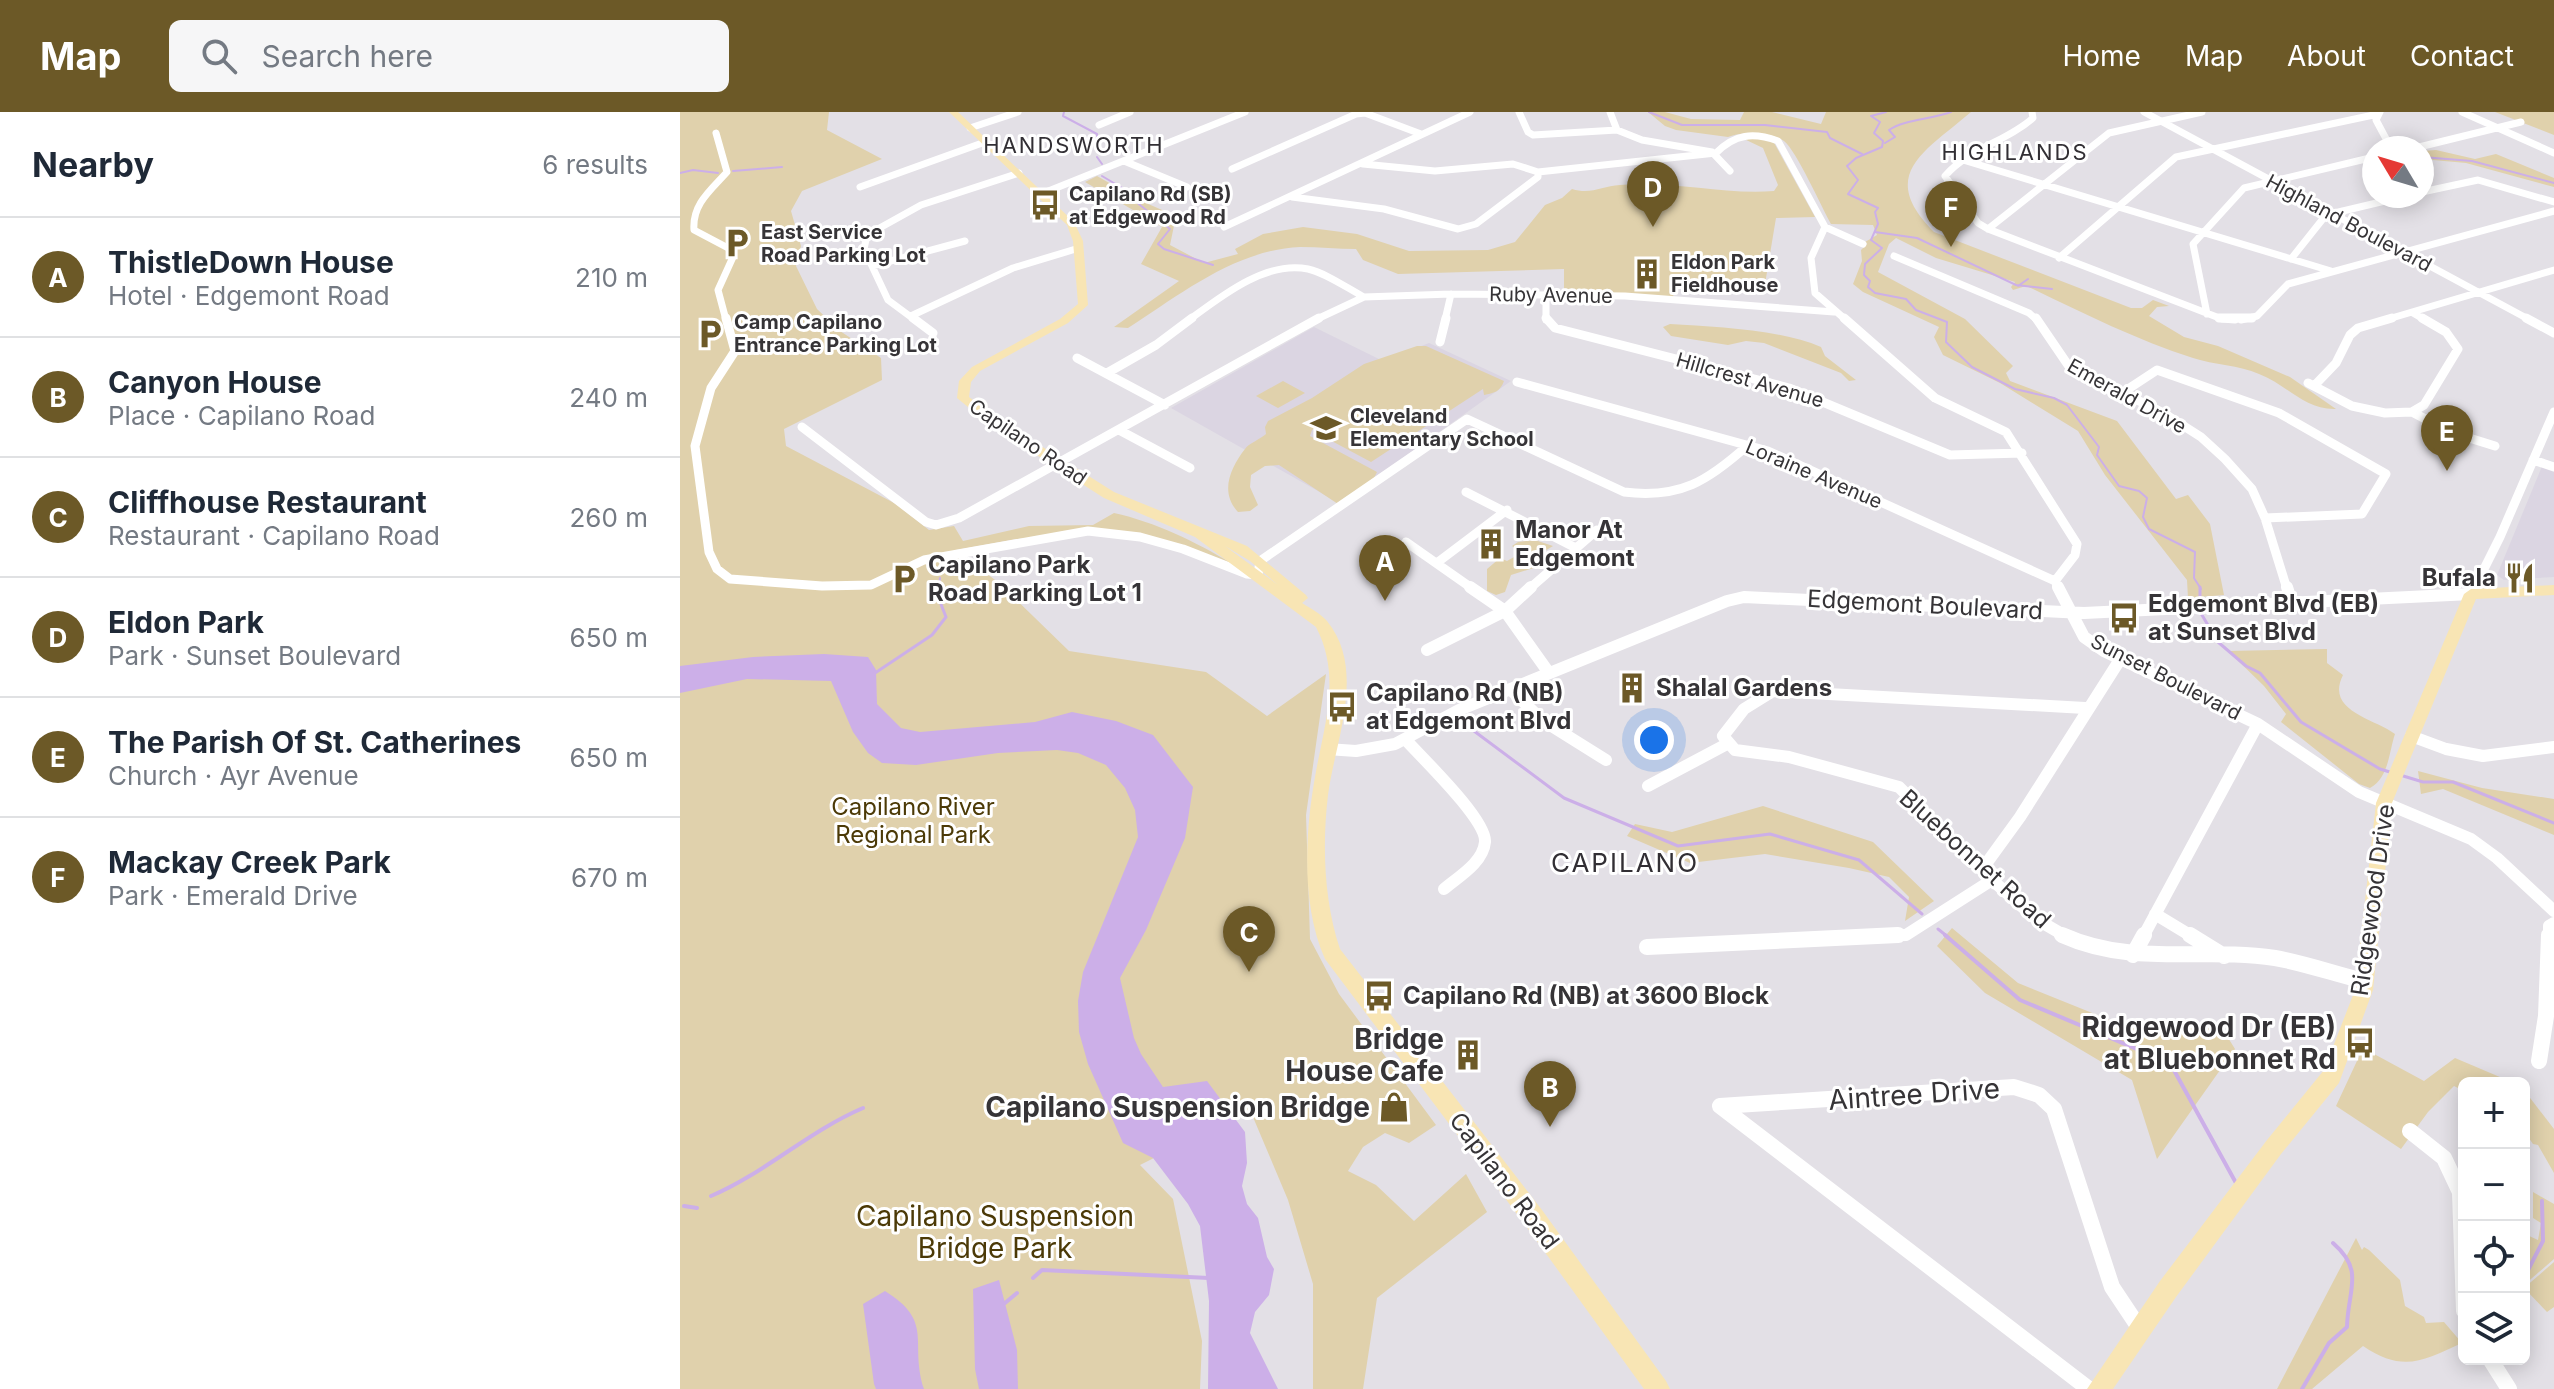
<!DOCTYPE html>
<html lang="en">
<head>
<meta charset="utf-8">
<style>
	body { margin:0; font-family:Inter,sans-serif; background:#f6f6f7; color:#1f2937 }
	.controls { position:absolute; right:24px; bottom:24px; display:grid; overflow:hidden; border-radius:12px; box-shadow:0 4px 20px #0003 }
	.controls button { width:72px; height:72px; display:grid; place-items:center; padding:0; border:0; border-bottom:2px solid #e0e1e3; background:#fff; color:#1f2937; font:40px sans-serif }
	.compass { position:absolute; left:1682px; top:24px; width:72px; height:72px; border-radius:50%; background:#fff; box-shadow:0 4px 20px #0003; rotate:308deg }
	.you { position:absolute; left:974px; top:628px; width:28px; height:28px; margin:-20px; border:6px solid #fff; border-radius:50%; background:#1a73e8; box-shadow:0 0 0 12px #1a73e833 }
	.badge { display:grid; place-items:center; width:52px; height:52px; border-radius:50%; background:#6c5927; color:#fff; font-size:26px; font-weight:700 }
	.pin { position:absolute; translate:-50% -66px; filter:drop-shadow(0 2px 4px #0008) }
	.pin::after { content:''; position:absolute; top:42px; width:28px; height:24px; background:inherit; clip-path:polygon(0 0,100% 0,50% 100%) }
	.list { margin:0; padding:0; list-style:none }
	h2 { display:flex; justify-content:space-between; align-items:center; height:104px; margin:0; padding:0 32px; font-size:34px }
	h2 small { font-size:26px; font-weight:400; color:#747a83 }
	.list li { display:grid; grid-template-columns:52px 1fr auto; gap:24px; align-items:center; box-sizing:border-box; height:120px; padding:0 32px; border-top:2px solid #e0e1e3 }
	.list b { display:block; font-size:30px; white-space:nowrap }
	.list p { margin:0; font-size:26px; white-space:nowrap; color:#747a83 }
	.list em { font-size:26px; font-style:normal; color:#747a83 }
	.icon { flex:none; width:44px; height:44px; fill:none; stroke:currentColor; stroke-width:2; stroke-linecap:round; stroke-linejoin:round }
	.map { position:relative; flex:none; width:1874px; height:1277px; overflow:hidden }
	header { display:flex; align-items:center; gap:48px; box-sizing:border-box; height:112px; padding:0 40px; background:#6c5927; color:#fff }
	header strong { font-size:38px }
	nav { display:flex; gap:44px; margin-inline-start:auto; font-size:28px }
	.search { width:560px; height:72px; background:#f6f6f7; display:flex; align-items:center; gap:20px; box-sizing:border-box; padding:0 28px; border-radius:12px; color:#747a83; font-size:30px }
	main { display:flex }
	aside { flex:1; background:#fff }
	.map>svg:first-child { display:block }
	.built { fill:#dbd5e2 }
	.green { fill:#e0d1ac }
	.water { fill:#ccafe8 }
	.lines { fill:none; stroke-linecap:round; stroke-linejoin:round }
	.stream-far2 { stroke:#ccafe8; stroke-width:2 }
	.stream-far1 { stroke:#ccafe8; stroke-width:3 }
	.stream { stroke:#ccafe8; stroke-width:4 }
	.minor-far3 { stroke:#fff; stroke-width:7 }
	.minor-far2 { stroke:#fff; stroke-width:9 }
	.minor-far1 { stroke:#fff; stroke-width:12 }
	.minor { stroke:#fff; stroke-width:16 }
	.major { fill:#f8e5b4; fill-rule:evenodd }
	.labels { text-anchor:middle; stroke-width:6; stroke-linejoin:round; paint-order:stroke }
	.far-poi-label { font-size:20px; font-weight:bold; fill:#363437; stroke:#fff; text-anchor:start }
	.far-street-label { font-size:20px; fill:#363437; stroke:#fff }
	.far-neighbourhood-label { font-size:22px; letter-spacing:2px; fill:#322f34; stroke:#fff }
	.poi-label { font-size:24px; font-weight:bold; fill:#363437; stroke:#fff; text-anchor:start }
	.street-label { font-size:24px; fill:#363437; stroke:#fff }
	.park-label { font-size:24px; fill:#4c3a07; stroke:#fff }
	.neighbourhood-label { font-size:26px; letter-spacing:2px; fill:#322f34; stroke:#fff }
	.near-poi-label { font-size:28px; font-weight:bold; fill:#363437; stroke:#fff; text-anchor:end }
	.near-street-label { font-size:28px; fill:#363437; stroke:#fff }
	.near-park-label { font-size:28px; fill:#4c3a07; stroke:#fff }
</style>
</head>
<body>
<header>
<strong>Map</strong>
<div class="search"><svg class="icon" aria-label="search" viewBox="0 0 24 24"><circle cx="10" cy="10" r="6"/><path d="M15 15l6 6"/></svg>Search here</div>
<nav><a>Home</a><a>Map</a><a>About</a><a>Contact</a></nav>
</header>
<main>
<aside>
<h2>Nearby<small>6 results</small></h2>
<ul class="list">
<li><span class="badge">A</span><div><b>ThistleDown House</b><p>Hotel · Edgemont Road</p></div><em>210 m</em></li>
<li><span class="badge">B</span><div><b>Canyon House</b><p>Place · Capilano Road</p></div><em>240 m</em></li>
<li><span class="badge">C</span><div><b>Cliffhouse Restaurant</b><p>Restaurant · Capilano Road</p></div><em>260 m</em></li>
<li><span class="badge">D</span><div><b>Eldon Park</b><p>Park · Sunset Boulevard</p></div><em>650 m</em></li>
<li><span class="badge">E</span><div><b>The Parish Of St. Catherines</b><p>Church · Ayr Avenue</p></div><em>650 m</em></li>
<li><span class="badge">F</span><div><b>Mackay Creek Park</b><p>Park · Emerald Drive</p></div><em>670 m</em></li>
</ul>
</aside>
<div class="map">
<svg width="1874" height="1277" viewBox="0 0 1874 1277">
	<rect width="100%" height="100%" fill="#e3e0e6"/>
	<path class="built" d="M634,215L703,249L749,231L831,269L659,391L491,296Z
		M1865,347L1874,350V465L1824,468L1817,463Z"/>
	<path class="green" d="M0,0H149L147,18L202,47L122,79L111,99L121,134L116,154L137,197L160,219L201,246L202,268L104,317L106,334L216,392L249,418L274,414L283,429L349,414L413,413L434,401C475,410 516,430 551,451L467,423L432,418L337,427L276,438L319,471L389,539L526,560L587,604L646,562L626,703L630,827L659,882L756,1013L729,1031L705,1021L683,1035L668,1059L696,1073L734,1109L786,1062L807,1100L697,1186L683,1277H633V1172L608,1088L570,998L460,1053L493,1087L522,1229L520,1277H0Z
		M968,0H985L1011,7L1060,8L1064,0H1092L1141,12L1146,0H1291C1246,39 1196,62 1254,120L1451,196H1462L1473,188L1489,194L1477,195L1469,204L1504,225L1538,234L1610,265L1656,297C1624,298 1608,273 1579,262C1559,253 1534,253 1513,246C1457,228 1405,202 1353,177L1346,174L1333,178L1331,175L1335,170L1256,146L1216,126L1209,132L1198,160L1285,207L1333,254L1326,261L1330,269L1437,309L1496,387L1508,383L1530,412L1544,483L1508,486L1507,468L1425,363L1398,319L1320,271L1263,243L1254,225L1259,215L1183,180L1173,172L1182,149L1181,138L1187,132L1185,130L1197,123L1193,113L1151,112C1142,96 1116,38 1104,29C1091,20 1062,19 1048,25L996,18L985,14Z
		M1815,0H1874V23Z
		M1062,26L1092,27L1135,105L1096,106L1085,172L995,170L993,186L884,179V157L718,162L683,148L676,137C658,137 639,135 620,135C555,138 501,182 448,216L434,215L499,169L461,152L482,115L405,70L417,64L459,88L496,104L490,133L524,151L558,142L555,137L583,122L623,115L677,122L729,139L808,138L835,130L865,93L882,86L892,77C911,83 922,74 940,73C991,68 1042,83 1094,79L1098,73L1083,36Z
		M1756,38L1795,47L1816,42L1874,66V75L1786,51L1753,48L1743,42L1742,39Z
		M990,212C1036,215 1099,217 1141,235L1145,244L1176,268L1169,269L1161,261L1084,231L1066,229L1048,233L991,224L983,215Z
		M737,234H746L824,269C820,280 814,281 804,283L803,277L691,350L633,319L659,302L632,318L630,324L697,360L694,366L658,392L599,353L585,354L571,363L570,375L578,393L570,399L558,400C539,380 551,355 565,337C569,331 581,327 586,322L585,315L588,309L632,286L684,252Z
		M603,269L625,281L598,296L576,284Z
		M855,428L873,434L858,443L860,454L831,463L825,480L816,483L807,479V457L820,446L827,449L841,441L832,434L838,430Z
		M1647,537V551L1663,563C1645,599 1693,606 1715,622C1709,639 1709,666 1690,676L1679,672L1601,610L1606,602L1584,574L1548,539Z
		M1738,659L1802,676L1874,687V723L1763,677L1741,682Z
		M1083,694L1193,730L1254,789L1225,809L1229,785L1209,765L1169,756L1085,742L1010,751L947,724L955,712L992,720Z
		M1272,816L1338,871L1447,915L1542,916L1555,937L1477,1047L1452,968L1305,881L1257,834Z
		M1683,936L1744,969L1775,946L1834,971H1784V979L1774,974L1748,1000L1721,1037L1656,994Z
		M1844,978L1874,1017V1061L1858,1033L1853,1032L1844,1019Z
		M1853,1080L1874,1092V1147L1844,1173L1847,1123L1858,1128L1861,1111L1853,1106Z
		M1676,1126L1682,1138L1684,1135L1689,1138L1720,1168L1725,1194L1744,1205L1746,1211L1764,1210L1782,1231C1743,1249 1723,1261 1683,1234L1632,1277H1597Z
		M1874,1150V1195L1867,1200L1844,1176Z"/>
	<path class="water" d="M144,542L188,545L196,558L197,592L221,616L240,620L355,610L392,600L436,609L473,623L513,675L505,726L466,818L440,866L454,926L461,942L483,975L527,969L565,1020L567,1051L562,1074L567,1092L578,1106L587,1145L594,1157L589,1183L575,1200L570,1221L598,1277H528L529,1189L520,1114L508,1092L473,1046L443,1031L408,952L399,920L398,889L403,860L458,725L455,698L445,676L426,653L398,641L377,638L318,641L236,653L202,651L188,641L173,620L151,569L67,567L0,581V554L73,545Z
		M319,1168L337,1238L338,1277H299L295,1257L293,1177Z
		M205,1179C255,1210 229,1230 244,1277H196L194,1272L183,1192Z"/>
	<g class="lines">
		<path class="stream-far2" d="M384,0L383,4L417,22V26
			M969,0L1002,13H1085L1147,20L1150,26L1182,42
			M1206,0L1191,4L1200,10L1194,21L1203,29L1202,35L1176,46L1167,54L1178,68L1168,82L1198,96L1195,100L1198,112L1191,128L1202,136L1185,152L1184,163L1190,169L1188,175L1195,181L1226,187L1236,198L1267,210L1266,230L1292,255L1335,277L1374,286L1387,293L1419,335L1417,343L1439,374L1459,379L1467,386L1463,405L1469,417L1515,440L1514,466L1521,477
			M1205,31L1215,25L1209,18C1223,8 1252,7 1271,0
			M417,45L422,52
			M1742,45L1792,49L1874,71
			M53,59L102,55
			M0,61L13,58L38,61
			M422,64L449,80L455,89L490,117L478,132L484,137L533,153
			M1195,120L1237,126L1336,173L1372,177
			M1338,174L1348,167
			M252,451V461
			M258,477L260,466"/>
		<path class="stream-far1" d="M1520,491V475
			M1519,498L1538,530L1566,554L1580,561L1621,610L1700,657L1713,661
			M195,561L252,523L266,505L257,482L258,475
			M794,619L884,686L998,734L1090,722L1179,748L1242,802
			M1720,663L1743,670H1773L1874,711
			M1258,817L1268,825"/>
		<path class="stream" d="M1265,823L1340,888L1490,951L1556,1071
			M31,1084C85,1061 129,1019 183,996
			M4,1094L17,1096
			M353,1166L362,1158L529,1166
			M1844,1166L1863,1129L1862,1089
			M325,1191L337,1181
			M1622,1277L1649,1231L1667,1215C1668,1176 1685,1159 1653,1131"/>
		<path class="minor-far3" d="M839,0L848,20L853,23L937,18L962,28L1032,40L1050,59
			M930,0L937,18
			M1352,0L1353,6C1326,30 1289,36 1265,64L1298,111L1308,117L1542,207L1555,208
			M1464,0L1850,208
			M1700,0L1696,8L1711,36
			M1782,0L1874,41
			M419,13L450,0
			M290,16L338,0
			M36,21L47,60C31,78 12,92 14,118L50,137L53,145L38,178L46,208
			M1735,36L1841,10
			M1283,48L1651,159
			M444,49L507,75
			M683,52L755,59L833,52L858,60
			M552,57L676,2L685,1L741,22
			M858,60L1036,41C1055,22 1073,20 1098,29L1145,115L1131,146L1135,181L1166,208
			M180,75L305,30
			M1742,80L1798,68L1874,90
			M361,82L565,0
			M612,85L704,97L778,117L796,112L858,65V60
			M544,115L790,0
			M1145,115L1183,132
			M1308,117L1429,21L1522,0
			M1214,144L1349,201L1357,208
			M1379,146L1496,45L1698,2
			M1611,147L1646,103L1726,84
			M192,154L285,129
			M866,183V208
			M1733,201L1745,208
			M1527,202L1513,132L1564,76L1694,45
			M233,203L333,156L399,136
			M235,208L208,188L184,137L187,123L241,93L339,61
			M509,208C540,185 586,148 628,157C646,161 667,176 684,185
			M635,208L684,185L771,182L945,184L1154,200
			M765,208L771,182
			M1561,208L1577,204L1608,172L1874,99
			M1705,208L1874,158"/>
		<path class="minor-far2" d="M46,206L55,239L31,276L15,334L29,440L37,457L50,467L142,474L191,473L244,448L408,419L460,425L503,437L567,462L578,463L580,449L787,307L944,380C1000,387 1028,369 1068,333
			M233,206L253,221
			M866,206L875,216L1109,276L1270,343L1342,341
			M1164,206L1255,286L1326,320L1397,432L1395,443L1375,469L1379,477
			M1356,206L1388,253L1485,302L1521,325L1545,347L1572,377L1585,406L1607,477
			M1539,206H1572
			M1846,206L1874,221
			M760,230L766,206
			M397,246L485,293
			M427,261L476,233L512,206
			M837,270L1088,339L1375,469
			M1628,271L1672,294L1705,301L1732,300L1770,320L1815,334
			M1634,274L1656,251L1670,223L1678,216L1712,206
			M1442,281L1477,258L1599,301L1706,362L1682,402L1585,406
			M1732,300L1744,293L1778,237L1766,220L1742,206
			M122,315L246,410L256,413L279,406L639,206
			M439,318L510,356
			M1853,348L1874,355
			M786,380L894,435
			M726,430L793,477
			M758,450L827,398
			M849,477L917,418
			M1794,477L1820,425L1874,300"/>
		<path class="minor-far1" d="M790,475L825,499L851,475
			M1378,475L1404,525L1424,539L1578,612L1679,680L1791,727L1817,746L1874,799
			M1607,475L1612,491
			M747,538L825,499L869,561
			M830,577L862,608L926,648
			M1731,624L1766,637L1803,644L1874,635
			M725,627C742,646 807,708 805,730C803,751 778,765 764,777
			M647,637L676,639L715,632L779,598L1047,489L1064,485L1404,501L1791,482L1795,475
			M968,674L1047,632
			M1303,756L1340,705L1441,546
			M1475,802L1513,825
			M1175,825L1226,823L1312,768
			M1387,825L1356,807L1312,768L1219,675L1109,645L1055,638L1043,624L1064,597L1093,579L1405,596
			M1463,825L1578,612
			M1869,825V814L1874,811"/>
		<path class="minor" d="M1382,823C1453,855 1522,835 1595,846C1624,851 1655,862 1684,869
			M1510,823L1544,844
			M967,835L1218,823
			M1453,843L1464,823
			M1859,949L1866,904L1869,823
			M1040,994L1334,975L1359,983L1374,997L1432,1175L1460,1217
			M1040,994L1409,1277
			M1730,1019L1764,1046L1780,1080L1784,1199
			M1810,1247L1829,1277"/>
		<path class="major" d="M269,0H278L394,110L403,129L408,193L388,211L300,259L291,270L289,285L318,307L434,380L567,434L626,483L628,486L622,491C630,496 641,502 647,509C687,558 655,629 648,683C642,734 644,789 660,837L862,1098L986,1269L990,1277H964L846,1114L645,847C621,793 625,721 635,665C644,613 662,565 636,515L515,425L424,386L310,313L277,286L279,269L292,255L380,207L398,192L393,129L387,113ZM545,434L570,449L598,473Z
			M1874,473V483L1796,487L1712,691L1693,878L1659,971L1601,1042L1496,1185L1433,1277H1407L1480,1169L1587,1028L1644,958L1675,878L1696,691L1784,482L1791,477Z"/>
	</g>
	<defs>
		<g id="bus-bare" transform="scale(2.4)"><path d="M-5-6H5V4H4V6H2V4H-2V6H-4V4H-5ZM-3.5-4V0h7V-4ZM-3.5 1.2v1.5H-2V1.2ZM2 1.2v1.5H3.5V1.2Z" fill="#6c5927" stroke="#fff" stroke-width="2.5" paint-order="stroke"/></g>
		<g id="parking-bare" transform="scale(2.4)"><path d="M-3.5-5.5H1a3.5 3.5 0 0 1 0 7H-1V5.5H-3.5ZM-1-3.4V-.6H.8a1.4 1.4 0 0 0 0-2.8Z" fill="#6c5927" stroke="#fff" stroke-width="2.5" paint-order="stroke"/></g>
		<g id="building-bare" transform="scale(2.4)"><path d="M-4-6H4V6H1V3H-1V6H-4ZM-2.5-4.3h1.7v1.8h-1.7ZM.8-4.3h1.7v1.8H.8ZM-2.5-1h1.7V.8h-1.7ZM.8-1h1.7V.8H.8Z" fill="#6c5927" stroke="#fff" stroke-width="2.5" paint-order="stroke"/></g>
		<g id="school-bare" transform="scale(2.4)"><path d="M0-5L7-2L0 1L-7-2ZM-4 1L0 2.5L4 1V4Q0 6-4 4Z" fill="#6c5927" stroke="#fff" stroke-width="2.5" paint-order="stroke"/></g>
		<g id="restaurant-bare" transform="scale(2.4)"><path d="M-5-6h1v4h1v-4h1v4h1v-4h1v5L-1.5 .5V6h-2V.5L-5-1ZM5-6V6H3V1.5H1.5Q1.5-4 5-6Z" fill="#6c5927" stroke="#fff" stroke-width="2.5" paint-order="stroke"/></g>
		<g id="shop-bare" transform="scale(2.4)"><path d="M-5-2.5h2.3a2.7 3.5 0 0 1 5.4 0H5L5.5 6h-11ZM-1.5-2.5h3a1.5 2.3 0 0 0-3 0Z" fill="#6c5927" stroke="#fff" stroke-width="2.5" paint-order="stroke"/></g>
	</defs>
	<g fill-rule="evenodd">
		<use href="#bus-bare" x="365" y="93"/>
		<use href="#parking-bare" x="57" y="131"/>
		<use href="#building-bare" x="967" y="162"/>
		<use href="#parking-bare" x="30" y="222"/>
		<use href="#school-bare" x="646" y="316"/>
		<use href="#building-bare" x="811" y="432"/>
		<use href="#restaurant-bare" x="1840" y="466"/>
		<use href="#parking-bare" x="224" y="467"/>
		<use href="#bus-bare" x="1444" y="506"/>
		<use href="#building-bare" x="952" y="576"/>
		<use href="#bus-bare" x="662" y="595"/>
		<use href="#bus-bare" x="699" y="884"/>
		<use href="#bus-bare" x="1680" y="931"/>
		<use href="#building-bare" x="788" y="943"/>
		<use href="#shop-bare" x="714" y="995"/>
	</g>
	<g class="labels">
		<g class="far-poi-label">
			<text x="389" y="89">Capilano Rd (SB)<tspan x="389" dy="23">at Edgewood Rd</tspan></text>
			<text x="81" y="127">East Service<tspan x="81" dy="23">Road Parking Lot</tspan></text>
			<text x="991" y="157">Eldon Park<tspan x="991" dy="23">Fieldhouse</tspan></text>
			<text x="54" y="217">Camp Capilano<tspan x="54" dy="23">Entrance Parking Lot</tspan></text>
			<text x="670" y="311">Cleveland<tspan x="670" dy="23">Elementary School</tspan></text>
		</g>
		<g class="far-street-label">
			<text transform="translate(1669 111) rotate(28)" y="7">Highland Boulevard</text>
			<text transform="translate(871 183) rotate(1)" y="7">Ruby Avenue</text>
			<text transform="translate(1070 268) rotate(16)" y="7">Hillcrest Avenue</text>
			<text transform="translate(1447 284) rotate(29)" y="7">Emerald Drive</text>
			<text transform="translate(348 330) rotate(34)" y="7">Capilano Road</text>
			<text transform="translate(1134 362) rotate(23)" y="7">Loraine Avenue</text>
			<text transform="translate(1486 565) rotate(27)" y="7">Sunset Boulevard</text>
		</g>
		<g class="far-neighbourhood-label">
			<text x="394" y="41">HANDSWORTH</text>
			<text x="1335" y="48">HIGHLANDS</text>
		</g>
		<g class="poi-label">
			<text x="835" y="426">Manor At<tspan x="835" dy="28">Edgemont</tspan></text>
			<text x="248" y="461">Capilano Park<tspan x="248" dy="28">Road Parking Lot 1</tspan></text>
			<text x="1816" y="474" text-anchor="end">Bufala</text>
			<text x="1468" y="500">Edgemont Blvd (EB)<tspan x="1468" dy="28">at Sunset Blvd</tspan></text>
			<text x="976" y="584">Shalal Gardens</text>
			<text x="686" y="589">Capilano Rd (NB)<tspan x="686" dy="28">at Edgemont Blvd</tspan></text>
			<text x="723" y="892">Capilano Rd (NB) at 3600 Block</text>
		</g>
		<g class="street-label">
			<text transform="translate(1245 493) rotate(3)" y="8">Edgemont Boulevard</text>
			<text transform="translate(1295 747) rotate(42)" y="8">Bluebonnet Road</text>
			<text transform="translate(1693 788) rotate(-82)" y="8">Ridgewood Drive</text>
			<text transform="translate(824 1069) rotate(53)" y="8">Capilano Road</text>
		</g>
		<g class="park-label">
			<text x="233" y="703">Capilano River<tspan x="233" dy="28">Regional Park</tspan></text>
		</g>
		<g class="neighbourhood-label">
			<text x="945" y="760">CAPILANO</text>
		</g>
		<g class="near-poi-label">
			<text x="1656" y="925">Ridgewood Dr (EB)<tspan x="1656" dy="32">at Bluebonnet Rd</tspan></text>
			<text x="764" y="937">Bridge<tspan x="764" dy="32">House Cafe</tspan></text>
			<text x="690" y="1005">Capilano Suspension Bridge</text>
		</g>
		<g class="near-street-label">
			<text transform="translate(1234 982) rotate(-4)" y="10">Aintree Drive</text>
		</g>
		<g class="near-park-label">
			<text x="315" y="1114">Capilano Suspension<tspan x="315" dy="32">Bridge Park</tspan></text>
		</g>
	</g>
</svg>
<div class="controls">
<button>+</button>
<button>−</button>
<button><svg class="icon" aria-label="locate" viewBox="0 0 24 24"><circle cx="12" cy="12" r="6"/><path d="M12 2v4M12 18v4M2 12h4M18 12h4"/></svg></button>
<button><svg class="icon" aria-label="layers" viewBox="0 0 24 24"><path d="M12 4l9 5-9 5-9-5zM3 14l9 5 9-5"/></svg></button>
</div>
<svg class="compass" viewBox="-18 -18 36 36"><path d="M0-13l5 13h-10z" fill="#e53935"/><path d="M0 13l5-13h-10z" fill="#747a83"/></svg>
<div class="you"></div>
<div class="pin badge" style="left:705px;top:489px">A</div>
<div class="pin badge" style="left:870px;top:1015px">B</div>
<div class="pin badge" style="left:569px;top:860px">C</div>
<div class="pin badge" style="left:973px;top:115px">D</div>
<div class="pin badge" style="left:1767px;top:359px">E</div>
<div class="pin badge" style="left:1271px;top:135px">F</div>
</div>
</main>
</body>
</html>
